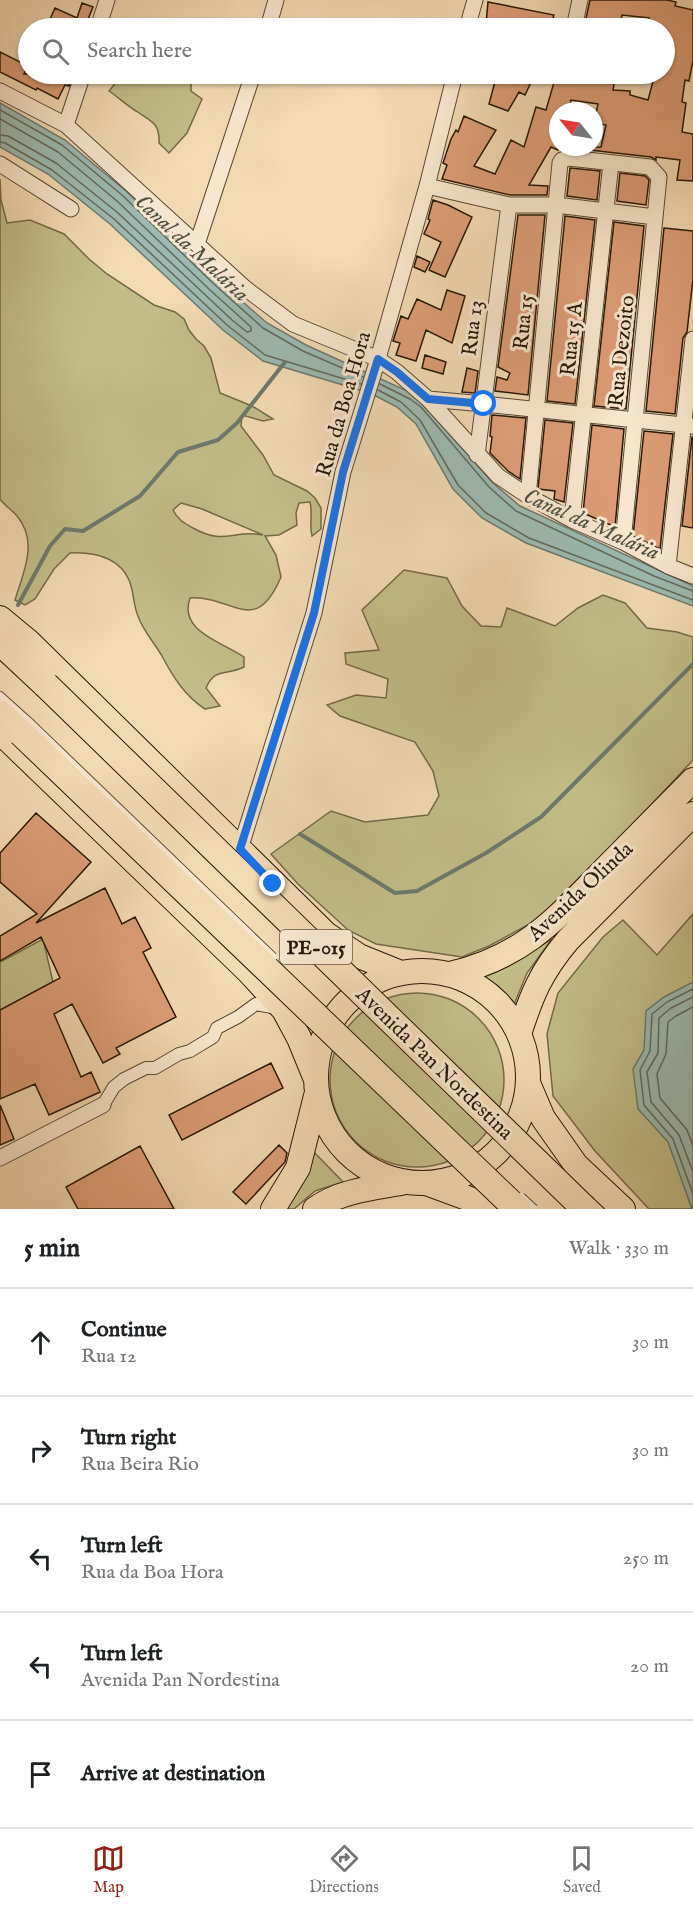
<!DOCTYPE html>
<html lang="en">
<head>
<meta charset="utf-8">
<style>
	body { margin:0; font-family:"IM FELL English",serif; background:#f2f2f2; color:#202124 }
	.compass { position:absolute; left:549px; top:102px; width:54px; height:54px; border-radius:50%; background:#fff; box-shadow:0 2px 4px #0004; rotate:300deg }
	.stop { position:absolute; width:18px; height:18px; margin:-14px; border:4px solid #1a73e8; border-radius:50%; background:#fff }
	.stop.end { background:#1a73e8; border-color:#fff; box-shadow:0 2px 6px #0008 }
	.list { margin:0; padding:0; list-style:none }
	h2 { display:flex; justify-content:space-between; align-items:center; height:78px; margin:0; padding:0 24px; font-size:26px }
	h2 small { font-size:20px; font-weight:400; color:#757577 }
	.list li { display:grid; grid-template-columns:39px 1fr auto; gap:18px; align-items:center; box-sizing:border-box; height:108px; padding:0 24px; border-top:2px solid #e0e0e0 }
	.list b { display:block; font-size:22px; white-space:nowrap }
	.list p { margin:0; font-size:20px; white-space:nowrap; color:#757577 }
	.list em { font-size:20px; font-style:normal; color:#757577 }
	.icon { flex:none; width:33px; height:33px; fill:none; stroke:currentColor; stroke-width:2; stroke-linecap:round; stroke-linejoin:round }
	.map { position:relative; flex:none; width:693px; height:1209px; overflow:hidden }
	.search { position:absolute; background:#fff; box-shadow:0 2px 4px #0004; left:18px; right:18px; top:18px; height:66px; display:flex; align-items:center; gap:15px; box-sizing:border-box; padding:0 21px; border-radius:33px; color:#757577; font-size:22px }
	.sheet { height:618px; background:#fff }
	nav { display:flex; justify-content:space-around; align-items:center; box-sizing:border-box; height:84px; border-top:2px solid #e0e0e0; background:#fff; font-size:16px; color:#757577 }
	nav a { display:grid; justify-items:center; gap:3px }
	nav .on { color:#8f2418 }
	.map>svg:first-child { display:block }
	.green { fill:#c2bd88; stroke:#746a48; stroke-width:1.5; fill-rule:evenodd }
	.water { fill:#9cbab1; stroke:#6d796d; stroke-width:1.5 }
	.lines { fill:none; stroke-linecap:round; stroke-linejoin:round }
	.shore { stroke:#62695c; stroke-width:1.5 }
	.stream { stroke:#6d796d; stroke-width:4 }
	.building { fill:#dc9c76; stroke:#271807; stroke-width:1.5 }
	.service-casing { stroke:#5a4832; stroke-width:10 }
	.pedestrian-casing { stroke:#5a4832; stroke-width:14 }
	.minor-casing { stroke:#5a4832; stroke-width:17 }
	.primary-casing { stroke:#271807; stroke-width:26 }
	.trunk-casing { stroke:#271807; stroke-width:28 }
	.path { stroke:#271807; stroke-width:2; stroke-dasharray:1.5 3; stroke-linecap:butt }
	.service { stroke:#f7e7ce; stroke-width:8 }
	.pedestrian { stroke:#f7e7ce; stroke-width:12 }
	.minor { stroke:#f7e7ce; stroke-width:15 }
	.primary { stroke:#f2dab3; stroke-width:24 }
	.trunk { stroke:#f2dab3; stroke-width:26 }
	.service-bridge-casing { stroke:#5a4832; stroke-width:10; stroke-linecap:butt }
	.trunk-bridge-casing { stroke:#271807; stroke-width:28; stroke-linecap:butt }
	.service-bridge { stroke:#f7e7ce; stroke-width:8 }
	.trunk-bridge { stroke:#f2dab3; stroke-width:26 }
	.route { stroke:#1a73e8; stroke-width:8 }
	.labels { text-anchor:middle; stroke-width:6; stroke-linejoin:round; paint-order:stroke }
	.shield { fill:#f7e7ce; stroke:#655643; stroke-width:1.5 }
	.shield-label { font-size:20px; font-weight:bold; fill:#271807 }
	.street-label { font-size:21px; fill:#271807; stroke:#f7e7ce }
	.water-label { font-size:22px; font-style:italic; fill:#505142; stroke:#f7e7ce }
</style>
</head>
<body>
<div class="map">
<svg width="693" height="1209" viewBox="0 0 693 1209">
	<rect width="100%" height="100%" fill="#f2dab3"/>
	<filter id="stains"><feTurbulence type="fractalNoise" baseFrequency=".00333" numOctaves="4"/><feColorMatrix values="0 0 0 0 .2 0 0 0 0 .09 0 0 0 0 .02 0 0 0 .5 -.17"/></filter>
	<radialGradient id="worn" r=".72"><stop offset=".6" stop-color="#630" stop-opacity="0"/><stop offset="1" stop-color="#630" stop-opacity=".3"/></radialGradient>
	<path class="green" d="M129,74H175L191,81V91L202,99L187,133L169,153L159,143C160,123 151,121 136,111C126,105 118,97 109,91L117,81L127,83Z
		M0,179L1,200L7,223L30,220L64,234L89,259L107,274L154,305L175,312L184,319L189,330L196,339L204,346L211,358L220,393L252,406L273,419L263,421L242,415L241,426L263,455L274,475L307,491L315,498L321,508V529L312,536C309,524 313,514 310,502L299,503L296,513L297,525L279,535L265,536L276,555L281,577C255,638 233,595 190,598C178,631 222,642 244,657V667C226,676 215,667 206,688L220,706L205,709C185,696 173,677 162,656C154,642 143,631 138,616C133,605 134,591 129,580C118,556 93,552 70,553L54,569L35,599L25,605L15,600C23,573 39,542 17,516C12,510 5,506 0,499ZM181,503L202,509L263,535C233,529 225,546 193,528C184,523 178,520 173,510Z
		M404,570L447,578L462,606L481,626L501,627L507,608L555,626L578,608L603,595L625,603L647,628L677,632L693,637V760L634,823L537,920L489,946L462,957L376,944L348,930L298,884L271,854L331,811L365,822L428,815L439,796L433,771L415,742L340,716L327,705L356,695L386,698L388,679L346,664L345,653L379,650L362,610Z
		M693,914V1209H649L595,1151L553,1096L547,1034L558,993L603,937L623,920L657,955Z
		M43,939L53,982L0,1010V962Z
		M552,939L527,973L513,1007L496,986L478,973L504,967Z
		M330 1080a87 87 0 1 1 174 0a87 87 0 1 1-174 0Z
		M313,1151L343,1182L315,1191L294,1209H284Z"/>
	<path class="water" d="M0,103L65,140L126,191L219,281L267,323L306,345L414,394L493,483L520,506L693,586V606L526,543L482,518L453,489L416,424L397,407L374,395L353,388L263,361L223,330L110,224L48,174L0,147Z
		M693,982V1209H692L668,1142L638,1109L633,1069L644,1050L646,1011L664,997Z"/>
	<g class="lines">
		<path class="shore" d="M0,110L62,145L122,195L215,285L263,328L303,351L363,377
			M0,119L58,152L117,201L210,290L251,327V331L247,332L232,320L118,213L56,163L8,136L0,135
			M0,142L5,143L52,170L114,219L227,325L265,355L361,384
			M380,384L410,399L421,407L489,487L516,511L654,576L693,591
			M378,390L401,402L420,420L458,485L486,513L529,538L693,600
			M693,989L667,1002L652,1014L650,1051L640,1070L644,1105L673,1139L693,1194
			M693,997L671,1008L659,1018L658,1053L647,1072L651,1102L679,1135L693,1172
			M693,1007L676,1016L668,1022L666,1054L657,1074L660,1098L687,1130L693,1146"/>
		<path class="stream" d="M18,605L50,546L65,529L83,531L140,496L178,452L218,440L237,423L285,362
			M300,834L395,893L417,891L486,853L541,817L693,664"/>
	</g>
	<path class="building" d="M590,0H667L676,2L675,6L693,10V60L689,81L685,80L682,102L686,103L682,132L693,134V181L677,180L680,160L656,157V160L651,157L572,148L601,147L606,125L594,123L598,104L571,100L569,111H558V150L551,147L529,185L548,186L547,195H510L442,179L447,165L443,163L451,139L456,130L458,132L464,116L496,130L474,166L495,174L511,140L524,147L536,107L546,110L555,79L567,82V74H616L613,90L630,91V95L648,100L655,74H664V52L668,32L664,31V28H647L649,18L622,15L621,20H617V27L585,23Z
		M488,2L554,15L550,28L519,20L517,28H505L486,24Z
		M82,3L93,7L87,22L89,23L88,28H46L55,8L77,18Z
		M0,52L28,66L24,74H73L69,86L65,85L58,99L37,88L36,90L0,72Z
		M497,74H535L525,95L519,92L508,111L489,104Z
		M570,168L600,171L597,200L567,196Z
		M620,173L645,176L649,180L646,205L617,201Z
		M433,200L448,205L472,217L445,277L429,270L441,242L424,234L430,220L428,219Z
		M518,215H545L528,395L495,391L497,377L507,380L510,373L498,367Z
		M565,216L595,220L575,404L547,401Z
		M614,222L644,226L626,409L594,406Z
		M664,228L693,231V279L687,332L683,338L675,414L646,411Z
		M417,256L430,262L425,272L414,267Z
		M447,290L465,296L452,343L426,330L416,361L396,355L400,343L393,341L401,316L408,319L417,299L441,310Z
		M425,355L446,362L443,374L422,368Z
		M467,368L478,371L475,393L462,392Z
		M492,415L526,418L520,479L508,471L490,453L492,437L490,436Z
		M545,420L573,423L564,502L554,499L555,491L538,489Z
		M592,425L624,429L615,527L583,513Z
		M644,431L673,434L660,549L633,536Z
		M692,437H693V528L682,526Z
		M36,813L91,862L36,923L105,888L122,924L135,917L151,948L143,952L176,1017L116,1048L120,1054L103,1063L72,1004L54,1014L81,1077L91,1072L100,1092L49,1115L35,1084L0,1099V1010L60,978L41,937L0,961V936L37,914L0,882V853Z
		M271,1063L283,1088L182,1140L169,1115Z
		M0,1105L14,1139L0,1145Z
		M279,1145L287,1153L285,1162L246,1204L233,1192Z
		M140,1146L174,1209H78L66,1187Z"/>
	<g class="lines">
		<g class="service-casing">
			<path id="service" d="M0,696L30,723"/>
		</g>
		<g class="pedestrian-casing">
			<path id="pedestrian" d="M103,1105L114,1087L124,1079L146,1068H155L179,1054L190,1051L213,1037L217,1028L238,1017L256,1004L277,1008"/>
		</g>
		<g class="minor-casing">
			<path id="minor" d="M98,28L107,0
				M268,28L276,0
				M467,28L475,0
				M574,28L580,0
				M0,91L66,125L245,288L293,324L378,359L397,372L428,399L498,476L528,496L572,520L623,542L668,566L693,576
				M66,125L83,74
				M0,164L71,209
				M427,186L509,205H556L655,217
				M197,244L253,74
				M428,399L484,404L693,426
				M477,455L509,205
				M528,496L560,163L562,160L569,158L650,167L659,177L623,542
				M572,520L611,163
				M668,566L693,339
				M240,849L314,613L343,472L375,369L427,186L455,74
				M0,1158L103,1105"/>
		</g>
		<g class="primary-casing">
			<path id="primary" d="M0,618L29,642L326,934L359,956L401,973
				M0,732L248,971L284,1010L299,1038L315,1077
				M316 1077a106 106 0 1 1 212 0a106 106 0 1 1-212 0Z
				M450,974C522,958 556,919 606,868C635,839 664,809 693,780
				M519,1034C532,994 541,972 568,940L693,814
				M528,1083L543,1118L576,1165L623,1209
				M429,1184L475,1201L487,1209
				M273,1209L298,1168L316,1096
				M315,1209C340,1191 372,1188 401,1183"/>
		</g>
		<g class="trunk-casing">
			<path id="trunk" d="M0,642L46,685
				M0,714L21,733"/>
		</g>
		<path class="path" d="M533,1047L536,1065"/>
		<use href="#service" class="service"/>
		<use href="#pedestrian" class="pedestrian"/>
		<use href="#minor" class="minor"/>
		<use href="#primary" class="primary"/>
		<use href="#trunk" class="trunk"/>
		<g class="service-bridge-casing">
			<path id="service-bridge" d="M30,723L273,957
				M521,1197L534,1209"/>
		</g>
		<g class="trunk-bridge-casing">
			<path id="trunk-bridge" d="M46,685L585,1209
				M21,733L517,1209"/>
		</g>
		<use href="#service-bridge" class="service-bridge"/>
		<use href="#trunk-bridge" class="trunk-bridge"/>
	</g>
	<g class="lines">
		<path class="route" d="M273,884L240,849L314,613L343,472L378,359L397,372L428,399L484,404"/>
	</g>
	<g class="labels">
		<rect class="shield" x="280" y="930" width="72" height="34" rx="4.5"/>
		<g class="shield-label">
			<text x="316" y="954">PE-015</text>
		</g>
		<g class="street-label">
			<text transform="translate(523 322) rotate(-84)" y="7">Rua 15</text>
			<text transform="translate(472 328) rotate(-83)" y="7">Rua 13</text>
			<text transform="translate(571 339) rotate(-84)" y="7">Rua 15 A</text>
			<text transform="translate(621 351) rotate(-84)" y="7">Rua Dezoito</text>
			<text transform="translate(343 404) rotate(-74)" y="7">Rua da Boa Hora</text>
			<text transform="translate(580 891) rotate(-43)" y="7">Avenida Olinda</text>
			<text transform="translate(435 1063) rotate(44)" y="7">Avenida Pan Nordestina</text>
		</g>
		<g class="water-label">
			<text transform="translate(193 247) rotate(43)" y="8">Canal da Malária</text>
			<text transform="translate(592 523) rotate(24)" y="8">Canal da Malária</text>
		</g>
	</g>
	<rect width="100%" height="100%" filter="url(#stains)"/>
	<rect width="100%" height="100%" fill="url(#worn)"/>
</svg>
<svg class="compass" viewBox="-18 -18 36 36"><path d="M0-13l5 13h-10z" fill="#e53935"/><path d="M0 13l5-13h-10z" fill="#757577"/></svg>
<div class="stop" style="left:484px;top:404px"></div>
<div class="stop end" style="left:273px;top:884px"></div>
<div class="search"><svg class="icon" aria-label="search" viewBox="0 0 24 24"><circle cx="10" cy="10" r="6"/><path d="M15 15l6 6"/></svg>Search here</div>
</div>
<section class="sheet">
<h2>5 min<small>Walk · 330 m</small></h2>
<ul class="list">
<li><svg class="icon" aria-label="ahead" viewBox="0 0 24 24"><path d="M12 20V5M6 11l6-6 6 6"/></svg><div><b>Continue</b><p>Rua 12</p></div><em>30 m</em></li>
<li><svg class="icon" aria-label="right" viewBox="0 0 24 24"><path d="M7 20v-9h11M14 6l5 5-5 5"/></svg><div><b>Turn right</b><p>Rua Beira Rio</p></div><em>30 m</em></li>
<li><svg class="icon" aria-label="left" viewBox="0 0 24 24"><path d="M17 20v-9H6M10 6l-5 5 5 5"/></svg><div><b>Turn left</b><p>Rua da Boa Hora</p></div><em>250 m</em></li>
<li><svg class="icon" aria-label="left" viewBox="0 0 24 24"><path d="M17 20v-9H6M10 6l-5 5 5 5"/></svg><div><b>Turn left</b><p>Avenida Pan Nordestina</p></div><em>20 m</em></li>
<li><svg class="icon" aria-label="arrive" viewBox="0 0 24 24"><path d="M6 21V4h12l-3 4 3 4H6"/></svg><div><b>Arrive at destination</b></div></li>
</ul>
</section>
<nav>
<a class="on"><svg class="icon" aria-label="map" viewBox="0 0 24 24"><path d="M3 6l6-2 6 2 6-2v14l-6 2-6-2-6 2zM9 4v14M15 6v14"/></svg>Map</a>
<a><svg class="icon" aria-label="directions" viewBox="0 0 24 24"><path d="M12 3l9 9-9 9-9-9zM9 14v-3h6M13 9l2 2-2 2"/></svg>Directions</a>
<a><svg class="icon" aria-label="saved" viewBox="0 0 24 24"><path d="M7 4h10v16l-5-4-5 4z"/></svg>Saved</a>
</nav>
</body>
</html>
